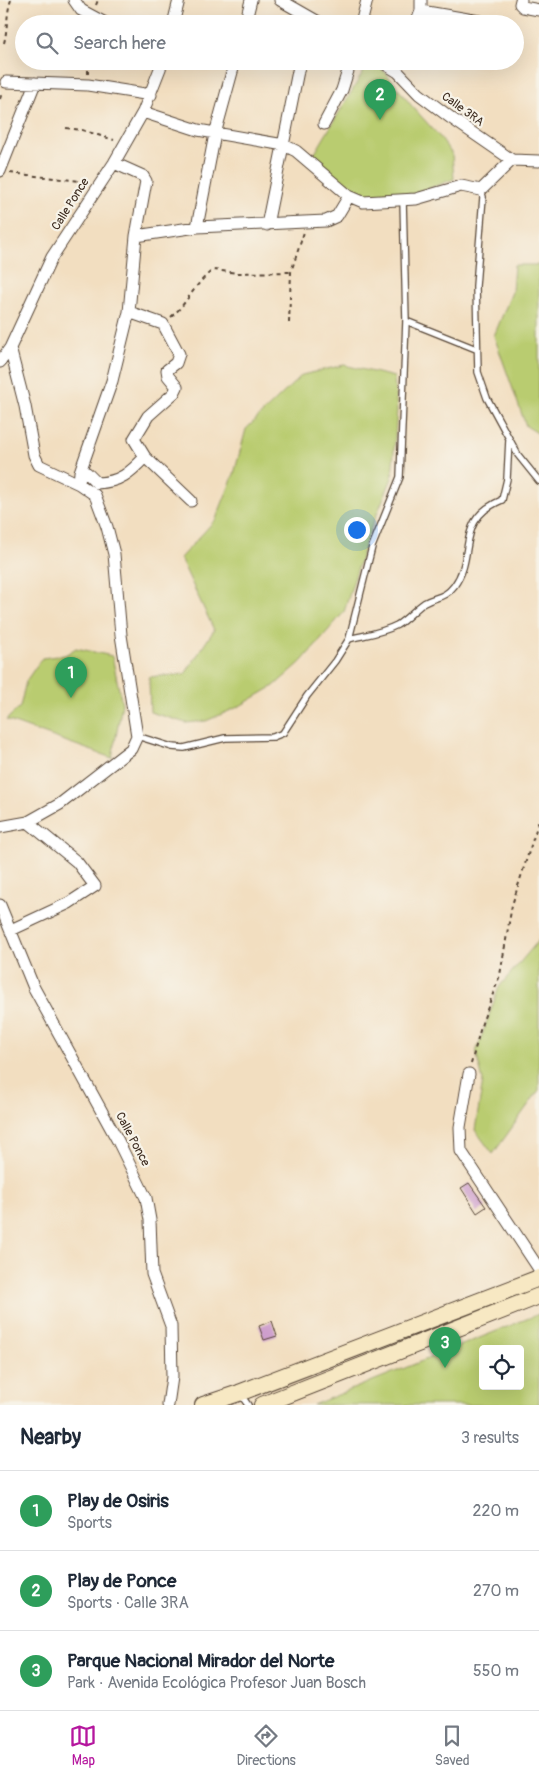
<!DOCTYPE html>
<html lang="en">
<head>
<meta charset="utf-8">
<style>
	body { margin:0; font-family:Pangolin,sans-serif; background:#f2f2f3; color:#1f2937 }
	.controls { position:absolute; right:15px; bottom:15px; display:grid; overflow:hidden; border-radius:5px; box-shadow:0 5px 20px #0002 }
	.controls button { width:45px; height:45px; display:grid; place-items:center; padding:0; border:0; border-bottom:1px solid #e0e1e3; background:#fff; color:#1f2937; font:25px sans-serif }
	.you { position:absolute; left:356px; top:529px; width:18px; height:18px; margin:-12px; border:4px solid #fff; border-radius:50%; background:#1a73e8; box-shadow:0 0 0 8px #1a73e833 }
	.badge { display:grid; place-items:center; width:32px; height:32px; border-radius:50%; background:#b5179e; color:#fff; font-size:16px; font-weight:700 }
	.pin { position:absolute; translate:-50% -41px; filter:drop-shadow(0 1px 2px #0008) }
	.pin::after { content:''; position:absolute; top:26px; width:18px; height:15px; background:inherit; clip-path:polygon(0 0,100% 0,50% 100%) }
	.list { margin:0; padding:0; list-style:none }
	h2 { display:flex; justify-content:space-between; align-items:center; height:65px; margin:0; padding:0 20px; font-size:21px }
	h2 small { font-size:16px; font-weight:400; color:#747a83 }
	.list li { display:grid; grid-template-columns:32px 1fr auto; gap:15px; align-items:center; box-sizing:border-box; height:80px; padding:0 20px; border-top:1px solid #e0e1e3 }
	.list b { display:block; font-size:19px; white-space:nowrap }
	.list p { margin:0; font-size:16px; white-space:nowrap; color:#747a83 }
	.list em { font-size:16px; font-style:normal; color:#747a83 }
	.icon { flex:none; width:28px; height:28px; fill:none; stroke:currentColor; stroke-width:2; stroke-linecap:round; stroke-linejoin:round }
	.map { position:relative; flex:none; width:539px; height:1405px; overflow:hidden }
	.search { position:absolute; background:#fff; box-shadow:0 5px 20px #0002; left:15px; right:15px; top:15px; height:55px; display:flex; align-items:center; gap:12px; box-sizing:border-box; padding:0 18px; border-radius:28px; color:#747a83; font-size:19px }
	.sheet { height:305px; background:#fff }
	nav { display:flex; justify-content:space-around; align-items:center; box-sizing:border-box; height:70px; border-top:1px solid #e0e1e3; background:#fff; font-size:14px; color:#747a83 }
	nav a { display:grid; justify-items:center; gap:2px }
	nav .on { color:#b5179e }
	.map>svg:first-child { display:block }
	.green { fill:#b9cc70; stroke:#7a7b47; fill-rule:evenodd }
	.building { fill:#cb99cb }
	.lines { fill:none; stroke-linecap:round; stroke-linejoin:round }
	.lane-casing { stroke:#564536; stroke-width:8 }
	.street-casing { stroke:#564536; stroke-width:13 }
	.secondary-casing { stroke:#564536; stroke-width:18 }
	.path { stroke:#564536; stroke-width:2; stroke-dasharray:4 4; stroke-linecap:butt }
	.lane { stroke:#fff; stroke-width:5.5 }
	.street { stroke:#fff; stroke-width:11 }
	.secondary { stroke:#f7e8c3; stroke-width:16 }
	.labels { text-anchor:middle; stroke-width:4.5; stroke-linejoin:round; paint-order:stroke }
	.street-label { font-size:12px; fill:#3b2a1e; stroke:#f7f3e8 }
</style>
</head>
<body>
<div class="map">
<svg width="539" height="1405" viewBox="0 0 539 1405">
	<rect width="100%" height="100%" fill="#f7f3e8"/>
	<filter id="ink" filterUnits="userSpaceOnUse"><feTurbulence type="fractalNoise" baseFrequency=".02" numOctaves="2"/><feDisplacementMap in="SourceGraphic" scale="10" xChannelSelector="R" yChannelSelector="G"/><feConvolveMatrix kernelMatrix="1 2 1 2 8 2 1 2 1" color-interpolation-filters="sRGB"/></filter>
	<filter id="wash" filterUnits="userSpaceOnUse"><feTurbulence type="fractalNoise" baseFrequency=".0096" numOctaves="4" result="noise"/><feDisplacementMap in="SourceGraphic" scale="20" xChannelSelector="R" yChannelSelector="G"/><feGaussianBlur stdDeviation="1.12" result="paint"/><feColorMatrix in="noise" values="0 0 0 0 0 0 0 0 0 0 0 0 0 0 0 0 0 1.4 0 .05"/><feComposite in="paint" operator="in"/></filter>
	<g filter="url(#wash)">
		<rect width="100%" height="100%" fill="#f2dec0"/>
		<path class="green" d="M368,64L376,65L385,72L411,105L439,136L452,154L454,179L414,194L356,195L312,158Z
			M514,265H539V434L526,426L494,336L512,292Z
			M344,365L394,377L397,410L392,478L367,538L344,612L301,662L274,686L238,707L206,721L186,723L150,712L149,677L185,674L214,630L180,558L216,519L234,474L246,429L302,375Z
			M76,648L112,656L122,704L112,758L6,720L20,707L26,681L42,658L65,655Z
			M539,940V1090L493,1154L475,1130L483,1081L476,1052L499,987Z
			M539,1314V1405H313ZM483,1349H520V1386H483Z"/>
		<g id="blocks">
			<path class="building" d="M469,1183L486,1207L477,1213L461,1188Z
				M272,1321L277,1336L264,1340L259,1326Z"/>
		</g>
	</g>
	<g filter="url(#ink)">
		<use href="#blocks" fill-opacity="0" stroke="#564536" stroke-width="1"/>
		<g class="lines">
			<g class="lane-casing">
				<path id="lane" d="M481,190L483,197L476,286L478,372L487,398L518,455L539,481
					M406,321L476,349
					M349,639C365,635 382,633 397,625C407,619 415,609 424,603C436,596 444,599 454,586C477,555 454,520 502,500L507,479L509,440
					M137,736L172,747L184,748L225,738L273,737L283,733L307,696L335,661L349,639L372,547L400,477L406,321L403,200
					M241,1395L248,1405"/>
			</g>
			<g class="street-casing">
				<path id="street" d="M74,0L81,10L107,24
					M280,0L322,24
					M521,0L520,4L523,7L539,10
					M421,11L497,24
					M173,24L179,0
					M245,24L251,0
					M361,24L367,0
					M416,24L421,11V0
					M380,61L398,72L419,94L451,118L512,160L539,161
					M6,82L88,85L151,95
					M143,112L198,130L284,145L296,151L349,196L363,202L416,199L461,186L481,190L512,160
					M324,124L342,90L351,61
					M0,171L35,83
					M267,225L300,61
					M197,227L215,134L235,61
					M136,236L197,227L326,221L337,216L349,196
					M0,362L10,348L52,257L114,163L143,112L163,61
					M145,457L191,501
					M80,472L87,473L97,483C120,482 130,473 145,457L134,439L148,416L174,393L177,387L168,376L167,370L176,363L179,354L163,324L129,312
					M79,484L80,472L112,381L129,312L136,236L146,181L143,176L114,163
					M0,827L28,822L60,804L131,749L137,736L121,635L114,554L107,527L95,495L79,484L39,465L34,455L25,406L10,348
					M0,905L34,988L118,1141L146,1198L150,1220L152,1274L171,1326L172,1377L168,1405
					M11,930L69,903L95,886L77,862L28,822
					M469,1074L460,1127L461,1151L539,1269"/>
			</g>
			<g class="secondary-casing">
				<path id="secondary" d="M203,1405L239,1393L539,1278
					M262,1405L539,1296"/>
			</g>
			<path class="path" d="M96,5L98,0
				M4,43C8,28 6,14 11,0
				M88,74V61
				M0,99L2,92
				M66,128L82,130L114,140
				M10,173L89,182
				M171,317C188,303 194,284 213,270L238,273L291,272
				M289,323L291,272L304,232
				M471,1064L482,1023L500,975L512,905L539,820"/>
			<use href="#lane" class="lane"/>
			<use href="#street" class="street"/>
			<use href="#secondary" class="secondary"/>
		</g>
	</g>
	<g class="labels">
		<g class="street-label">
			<text transform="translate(463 109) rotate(36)" y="4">Calle 3RA</text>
			<text transform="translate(70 204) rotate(-58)" y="4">Calle Ponce</text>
			<text transform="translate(133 1139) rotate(62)" y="4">Calle Ponce</text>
		</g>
	</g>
</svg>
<div class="controls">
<button><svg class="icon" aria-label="locate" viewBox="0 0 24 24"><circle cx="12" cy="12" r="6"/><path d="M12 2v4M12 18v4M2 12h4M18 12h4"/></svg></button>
</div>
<div class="you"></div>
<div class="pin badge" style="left:71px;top:698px;background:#2e9e5b">1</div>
<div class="pin badge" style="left:380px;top:120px;background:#2e9e5b">2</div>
<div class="pin badge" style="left:445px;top:1368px;background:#2e9e5b">3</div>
<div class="search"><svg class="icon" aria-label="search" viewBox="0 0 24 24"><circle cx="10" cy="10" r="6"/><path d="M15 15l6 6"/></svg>Search here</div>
</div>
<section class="sheet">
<h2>Nearby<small>3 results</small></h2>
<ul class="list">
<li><span class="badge" style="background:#2e9e5b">1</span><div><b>Play de Osiris</b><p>Sports</p></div><em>220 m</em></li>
<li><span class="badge" style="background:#2e9e5b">2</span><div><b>Play de Ponce</b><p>Sports · Calle 3RA</p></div><em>270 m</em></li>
<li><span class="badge" style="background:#2e9e5b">3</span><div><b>Parque Nacional Mirador del Norte</b><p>Park · Avenida Ecológica Profesor Juan Bosch</p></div><em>550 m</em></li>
</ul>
</section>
<nav>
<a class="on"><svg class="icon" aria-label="map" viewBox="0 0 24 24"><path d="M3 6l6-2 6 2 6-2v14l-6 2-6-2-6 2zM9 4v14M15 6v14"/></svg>Map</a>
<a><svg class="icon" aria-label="directions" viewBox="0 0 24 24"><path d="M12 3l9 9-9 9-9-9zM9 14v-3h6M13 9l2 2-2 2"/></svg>Directions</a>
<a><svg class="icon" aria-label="saved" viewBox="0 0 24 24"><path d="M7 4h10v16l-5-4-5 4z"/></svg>Saved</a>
</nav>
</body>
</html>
